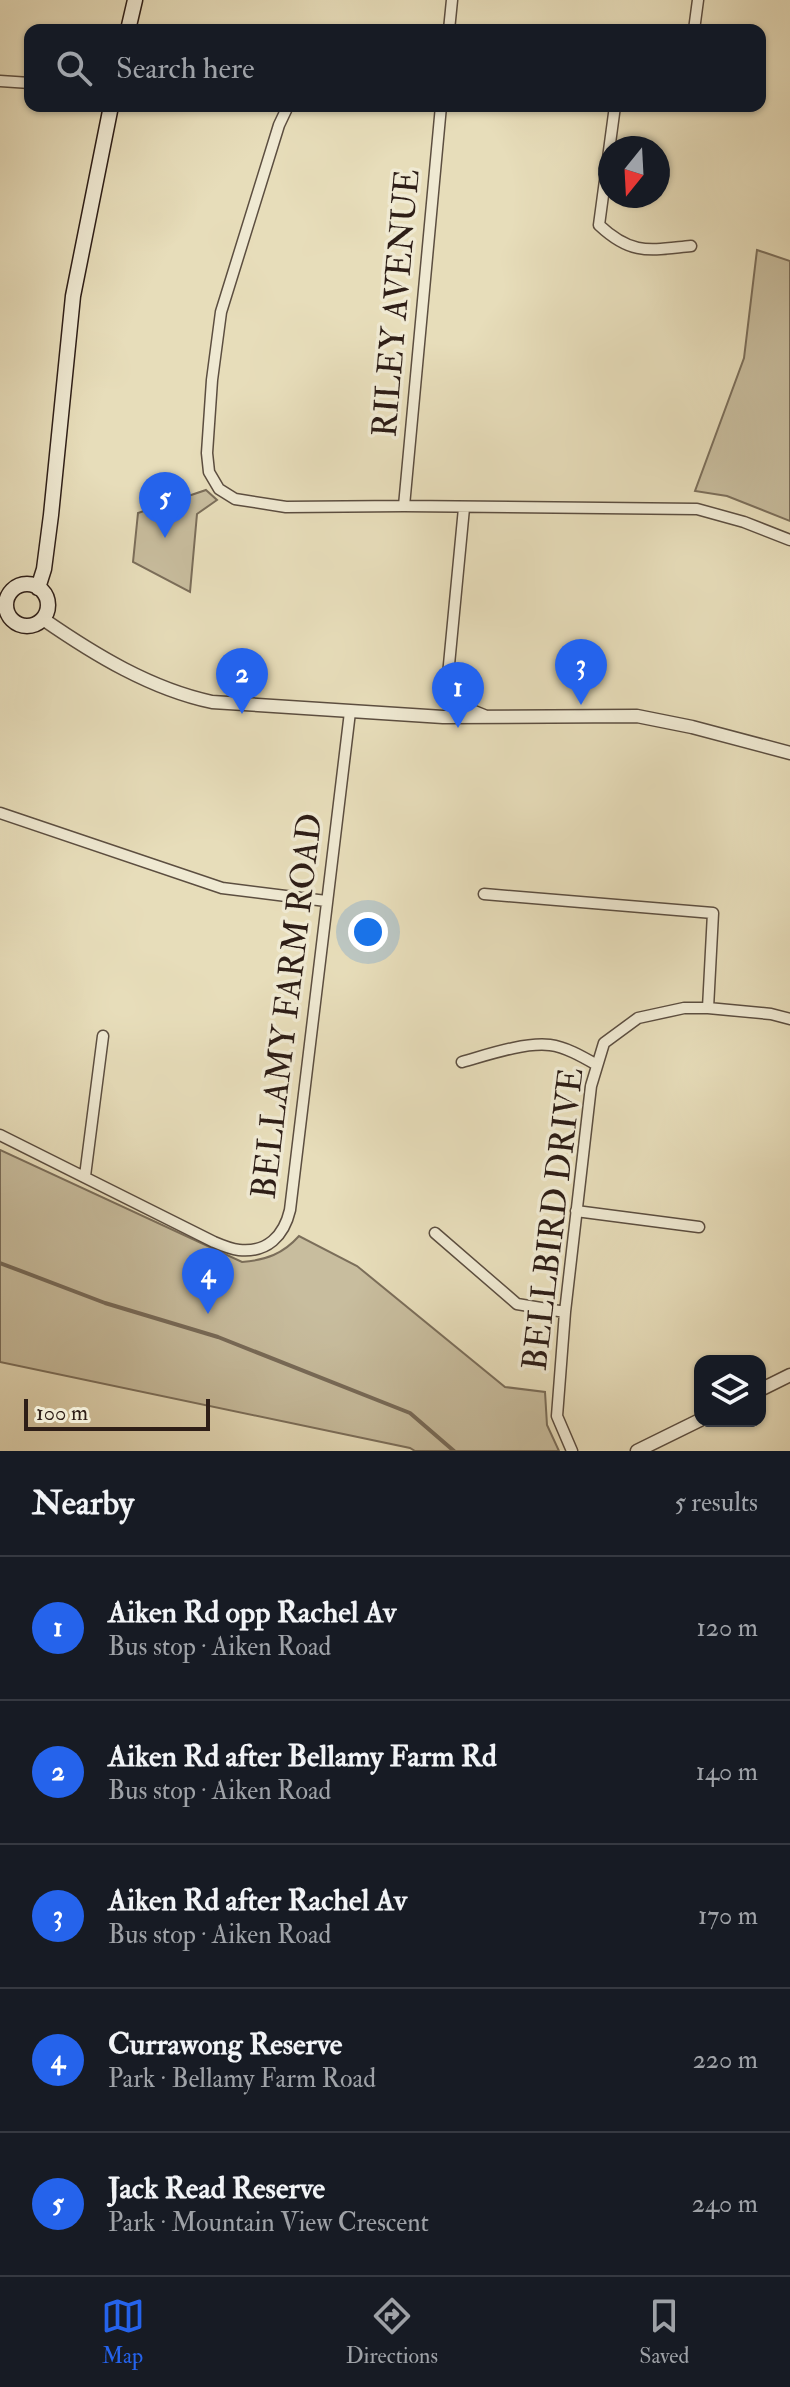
<!DOCTYPE html>
<html lang="en">
<head>
<meta charset="utf-8">
<style>
	body { margin:0; font-family:"IM FELL Double Pica",serif; background:#242831; color:#f1f3f6 }
	.controls { position:absolute; right:24px; bottom:24px; display:grid; overflow:hidden; border-radius:16px; box-shadow:0 2px 6px #0004 }
	.controls button { width:72px; height:72px; display:grid; place-items:center; padding:0; border:0; border-bottom:2px solid #363941; background:#171b24; color:#f1f3f6; font:40px sans-serif }
	.compass { position:absolute; left:598px; top:136px; width:72px; height:72px; border-radius:50%; background:#171b24; box-shadow:0 2px 6px #0004; rotate:198deg }
	.scale { position:absolute; left:24px; bottom:20px; width:186px; box-sizing:border-box; padding-left:8px; border:4px solid #2e1e17; border-top:0; font-size:22px; line-height:28px; white-space:nowrap; color:#2e1e17; -webkit-text-stroke:6px #efe9d2; paint-order:stroke }
	.you { position:absolute; left:368px; top:932px; width:28px; height:28px; margin:-20px; border:6px solid #fff; border-radius:50%; background:#1a73e8; box-shadow:0 0 0 12px #1a73e833 }
	.badge { display:grid; place-items:center; width:52px; height:52px; border-radius:50%; background:#2563eb; color:#fff; font-size:26px; font-weight:700 }
	.pin { position:absolute; translate:-50% -66px; filter:drop-shadow(0 2px 4px #0008) }
	.pin::after { content:''; position:absolute; top:42px; width:28px; height:24px; background:inherit; clip-path:polygon(0 0,100% 0,50% 100%) }
	.list { margin:0; padding:0; list-style:none }
	h2 { display:flex; justify-content:space-between; align-items:center; height:104px; margin:0; padding:0 32px; font-size:34px }
	h2 small { font-size:26px; font-weight:400; color:#9ea1a6 }
	.list li { display:grid; grid-template-columns:52px 1fr auto; gap:24px; align-items:center; box-sizing:border-box; height:144px; padding:0 32px; border-top:2px solid #363941 }
	.list b { display:block; font-size:30px; white-space:nowrap }
	.list p { margin:0; font-size:26px; white-space:nowrap; color:#9ea1a6 }
	.list em { font-size:26px; font-style:normal; color:#9ea1a6 }
	.icon { flex:none; width:44px; height:44px; fill:none; stroke:currentColor; stroke-width:2; stroke-linecap:round; stroke-linejoin:round }
	.map { position:relative; flex:none; width:790px; height:1451px; overflow:hidden }
	.search { position:absolute; background:#171b24; box-shadow:0 2px 6px #0004; left:24px; right:24px; top:24px; height:88px; display:flex; align-items:center; gap:20px; box-sizing:border-box; padding:0 28px; border-radius:16px; color:#9ea1a6; font-size:30px }
	.sheet { height:824px; background:#171b24 }
	nav { display:flex; justify-content:space-around; align-items:center; box-sizing:border-box; height:112px; border-top:2px solid #363941; background:#171b24; font-size:22px; color:#9ea1a6 }
	nav a { display:grid; justify-items:center; gap:4px }
	nav .on { color:#2563eb }
	.map>svg:first-child { display:block }
	.green { fill:#c8bd9e; stroke:#7b6e5a; stroke-width:2 }
	.lines { fill:none; stroke-linecap:round; stroke-linejoin:round }
	.stream { stroke:#776a58; stroke-width:4 }
	.minor-casing { stroke:#5c4e40; stroke-width:13 }
	.tertiary-casing { stroke:#5c4e40; stroke-width:15 }
	.secondary-casing { stroke:#2e1e17; stroke-width:17 }
	.minor { stroke:#efe9d2; stroke-width:10 }
	.tertiary { stroke:#efe9d2; stroke-width:12 }
	.secondary { stroke:#efe9d2; stroke-width:14 }
	.labels { text-anchor:middle; stroke-width:7; stroke-linejoin:round; paint-order:stroke }
	.street-label { font-size:34px; fill:#2e1e17; stroke:#efe9d2 }
</style>
</head>
<body>
<div class="map">
<svg width="790" height="1451" viewBox="0 0 790 1451">
	<rect width="100%" height="100%" fill="#e7ddba"/>
	<filter id="stains"><feTurbulence type="fractalNoise" baseFrequency=".0025" numOctaves="4"/><feColorMatrix values="0 0 0 0 .2 0 0 0 0 .09 0 0 0 0 .02 0 0 0 .5 -.17"/></filter>
	<radialGradient id="worn" r=".72"><stop offset=".6" stop-color="#630" stop-opacity="0"/><stop offset="1" stop-color="#630" stop-opacity=".3"/></radialGradient>
	<path class="green" d="M757,250L790,261V521L727,496L695,491L744,358Z
		M206,490L217,500L197,514L190,592L133,562L138,513Z
		M0,1150L242,1262C266,1260 283,1254 299,1236L357,1266L505,1387L545,1392L547,1425L559,1451H415L410,1448L0,1362Z"/>
	<g class="lines">
		<path class="stream" d="M0,1263L105,1303L218,1337L410,1413L454,1451"/>
		<g class="minor-casing">
			<path id="minor" d="M449,30L452,0
				M694,30L698,0
				M0,81L30,83
				M288,106L279,125L221,312L212,380L207,453L209,472L219,489L235,499L286,507L404,506L697,509L744,522L790,540
				M615,106L599,225C632,256 650,250 691,246
				M404,506L441,106
				M464,508L446,696L452,702L484,715
				M0,813L222,888L326,901
				M484,894L713,913L708,1008
				M462,1062C487,1055 524,1042 550,1045C566,1047 583,1057 597,1065
				M0,1135L214,1242C221,1245 231,1249 239,1250C267,1253 284,1236 290,1210L350,712
				M85,1176L103,1036
				M576,1211L699,1227
				M435,1233L517,1304L565,1312
				M572,1451L557,1416L565,1312L591,1086L604,1043L638,1018L684,1008H708L771,1014L790,1019"/>
		</g>
		<g class="tertiary-casing">
			<path id="tertiary" d="M43,619C95,655 151,689 212,702L443,717L637,716L692,727L790,753
				M760,1390L790,1375
				M637,1451L700,1420"/>
		</g>
		<g class="secondary-casing">
			<path id="secondary" d="M128,30L135,0
				M6 605a21 21 0 1 1 42 0a21 21 0 1 1-42 0Z
				M38,588L44,569L51,515L73,296L111,106"/>
		</g>
		<use href="#minor" class="minor"/>
		<use href="#tertiary" class="tertiary"/>
		<use href="#secondary" class="secondary"/>
	</g>
	<g class="labels">
		<g class="street-label">
			<text transform="translate(395 303) rotate(-85)" y="12">RILEY AVENUE</text>
			<text transform="translate(286 1006) rotate(-83)" y="12">BELLAMY FARM ROAD</text>
			<text transform="translate(552 1219) rotate(-83)" y="12">BELLBIRD DRIVE</text>
		</g>
	</g>
	<rect width="100%" height="100%" filter="url(#stains)"/>
	<rect width="100%" height="100%" fill="url(#worn)"/>
</svg>
<div class="controls">
<button><svg class="icon" aria-label="layers" viewBox="0 0 24 24"><path d="M12 4l9 5-9 5-9-5zM3 14l9 5 9-5"/></svg></button>
</div>
<svg class="compass" viewBox="-18 -18 36 36"><path d="M0-13l5 13h-10z" fill="#e53935"/><path d="M0 13l5-13h-10z" fill="#9ea1a6"/></svg>
<div class="scale">100 m</div>
<div class="you"></div>
<div class="pin badge" style="left:458px;top:728px">1</div>
<div class="pin badge" style="left:242px;top:714px">2</div>
<div class="pin badge" style="left:581px;top:705px">3</div>
<div class="pin badge" style="left:208px;top:1314px">4</div>
<div class="pin badge" style="left:165px;top:538px">5</div>
<div class="search"><svg class="icon" aria-label="search" viewBox="0 0 24 24"><circle cx="10" cy="10" r="6"/><path d="M15 15l6 6"/></svg>Search here</div>
</div>
<section class="sheet">
<h2>Nearby<small>5 results</small></h2>
<ul class="list">
<li><span class="badge">1</span><div><b>Aiken Rd opp Rachel Av</b><p>Bus stop · Aiken Road</p></div><em>120 m</em></li>
<li><span class="badge">2</span><div><b>Aiken Rd after Bellamy Farm Rd</b><p>Bus stop · Aiken Road</p></div><em>140 m</em></li>
<li><span class="badge">3</span><div><b>Aiken Rd after Rachel Av</b><p>Bus stop · Aiken Road</p></div><em>170 m</em></li>
<li><span class="badge">4</span><div><b>Currawong Reserve</b><p>Park · Bellamy Farm Road</p></div><em>220 m</em></li>
<li><span class="badge">5</span><div><b>Jack Read Reserve</b><p>Park · Mountain View Crescent</p></div><em>240 m</em></li>
</ul>
</section>
<nav>
<a class="on"><svg class="icon" aria-label="map" viewBox="0 0 24 24"><path d="M3 6l6-2 6 2 6-2v14l-6 2-6-2-6 2zM9 4v14M15 6v14"/></svg>Map</a>
<a><svg class="icon" aria-label="directions" viewBox="0 0 24 24"><path d="M12 3l9 9-9 9-9-9zM9 14v-3h6M13 9l2 2-2 2"/></svg>Directions</a>
<a><svg class="icon" aria-label="saved" viewBox="0 0 24 24"><path d="M7 4h10v16l-5-4-5 4z"/></svg>Saved</a>
</nav>
</body>
</html>
